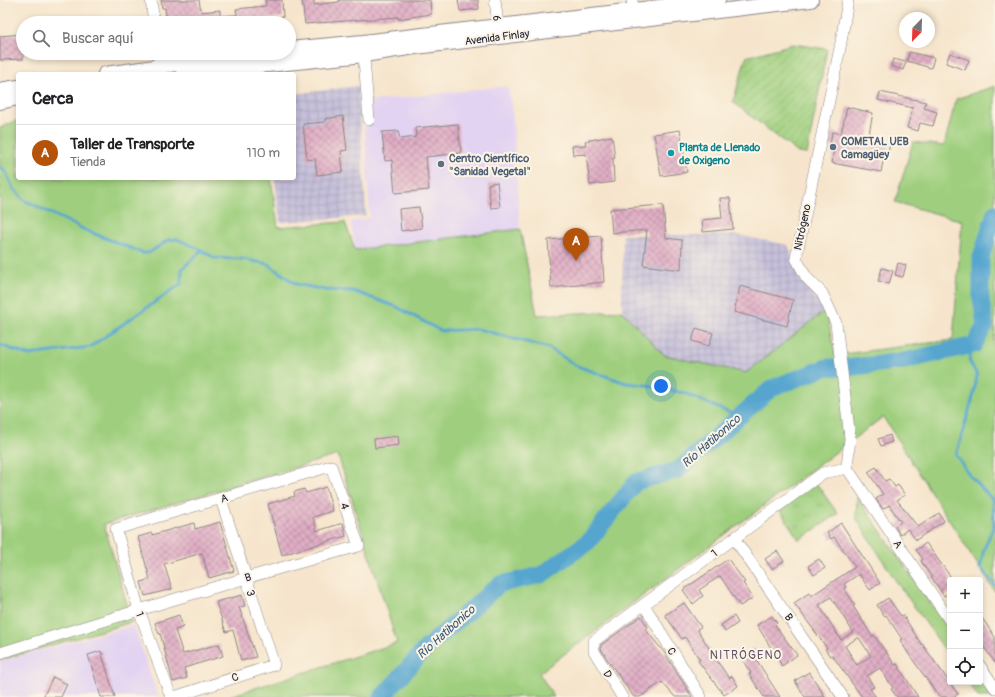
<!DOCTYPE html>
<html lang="es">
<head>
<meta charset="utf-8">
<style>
	body { margin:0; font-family:Pangolin,sans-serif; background:#f6f6f6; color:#202124 }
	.controls { position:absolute; right:12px; bottom:12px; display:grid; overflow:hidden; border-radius:4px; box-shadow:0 2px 6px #0003 }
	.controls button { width:36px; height:36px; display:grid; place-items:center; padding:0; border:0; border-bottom:1px solid #e0e0e0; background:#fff; color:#202124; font:20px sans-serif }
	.compass { position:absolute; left:899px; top:12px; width:36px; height:36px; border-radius:50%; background:#fff; box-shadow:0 2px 6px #0003; rotate:203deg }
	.you { position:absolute; left:661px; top:386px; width:14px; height:14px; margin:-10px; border:3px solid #fff; border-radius:50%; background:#1a73e8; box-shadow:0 0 0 6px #1a73e833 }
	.badge { display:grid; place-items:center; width:26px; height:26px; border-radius:50%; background:#b45309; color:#fff; font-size:13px; font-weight:700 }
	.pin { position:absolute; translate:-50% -33px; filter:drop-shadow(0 1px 2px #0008) }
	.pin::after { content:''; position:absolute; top:21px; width:14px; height:12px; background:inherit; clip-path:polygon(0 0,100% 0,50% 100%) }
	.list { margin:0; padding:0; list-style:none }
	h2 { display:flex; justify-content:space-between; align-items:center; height:52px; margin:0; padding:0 16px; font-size:17px }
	h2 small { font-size:13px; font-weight:400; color:#757577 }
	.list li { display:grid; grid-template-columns:26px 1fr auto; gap:12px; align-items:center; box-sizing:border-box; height:56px; padding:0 16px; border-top:1px solid #e0e0e0 }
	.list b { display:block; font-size:15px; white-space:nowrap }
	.list p { margin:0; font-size:13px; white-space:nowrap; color:#757577 }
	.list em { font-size:13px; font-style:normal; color:#757577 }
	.icon { flex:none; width:22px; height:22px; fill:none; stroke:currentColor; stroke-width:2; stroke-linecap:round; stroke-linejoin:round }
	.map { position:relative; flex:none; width:995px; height:697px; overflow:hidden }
	.search { position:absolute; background:#fff; box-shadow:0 2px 6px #0003; left:16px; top:16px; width:280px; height:44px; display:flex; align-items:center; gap:10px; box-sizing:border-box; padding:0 14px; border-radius:22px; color:#757577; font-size:15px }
	.panel { position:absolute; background:#fff; box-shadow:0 2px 6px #0003; left:16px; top:72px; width:280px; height:108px; border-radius:4px }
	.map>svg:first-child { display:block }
	.built { fill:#e3d3f2 }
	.industrial { fill:url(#industrial-grid) }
	.grass { fill:#9fcf7e; stroke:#60785c }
	.park { fill:url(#park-tufts); stroke:#60785c }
	.garden { fill:url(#garden-furrows); stroke:#60785c }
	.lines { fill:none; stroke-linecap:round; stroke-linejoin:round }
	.stream { stroke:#55a5cf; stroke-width:3 }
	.river { stroke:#55a5cf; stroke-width:17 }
	.building { fill:url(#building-cross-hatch); fill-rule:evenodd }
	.minor-casing { stroke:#8c8484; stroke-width:12 }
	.major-casing { stroke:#8c8484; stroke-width:16 }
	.minor { stroke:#fff; stroke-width:11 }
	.major { stroke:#fff; stroke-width:14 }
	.service-dot { fill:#5c6f8a; stroke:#fcf5e5; stroke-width:1.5 }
	.culture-dot { fill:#0f9aa8; stroke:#fcf5e5; stroke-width:1.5 }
	.labels { text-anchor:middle; stroke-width:4; stroke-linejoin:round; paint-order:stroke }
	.street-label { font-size:11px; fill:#22223b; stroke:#fcf5e5 }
	.service-label { font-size:11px; font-weight:bold; fill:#4e5e75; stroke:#fcf5e5; text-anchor:start }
	.culture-label { font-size:11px; font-weight:bold; fill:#0d838f; stroke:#fcf5e5; text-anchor:start }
	.water-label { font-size:12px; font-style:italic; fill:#365676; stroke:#fcf5e5 }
	.neighbourhood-label { font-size:12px; letter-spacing:1px; fill:#64536b; stroke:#fcf5e5 }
</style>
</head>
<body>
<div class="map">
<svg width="995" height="697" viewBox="0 0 995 697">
	<defs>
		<pattern id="industrial-grid" width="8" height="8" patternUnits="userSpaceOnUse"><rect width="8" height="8" fill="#c6c0da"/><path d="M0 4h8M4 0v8" fill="none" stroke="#aaa5bc"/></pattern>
		<pattern id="park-tufts" width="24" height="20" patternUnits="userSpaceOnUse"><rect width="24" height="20" fill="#9fcf7e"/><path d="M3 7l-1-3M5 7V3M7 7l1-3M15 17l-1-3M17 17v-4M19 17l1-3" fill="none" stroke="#89b16e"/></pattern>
		<pattern id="garden-furrows" width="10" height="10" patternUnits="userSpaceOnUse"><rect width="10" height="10" fill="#9fcf7e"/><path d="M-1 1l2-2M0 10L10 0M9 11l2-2" fill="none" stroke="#89b16e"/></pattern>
		<pattern id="building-cross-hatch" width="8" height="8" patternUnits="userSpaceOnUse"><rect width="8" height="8" fill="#e0adc5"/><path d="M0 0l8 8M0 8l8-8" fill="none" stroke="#b58ca1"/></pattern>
	</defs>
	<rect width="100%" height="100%" fill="#fcf5e5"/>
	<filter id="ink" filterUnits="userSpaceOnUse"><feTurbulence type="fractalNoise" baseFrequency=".025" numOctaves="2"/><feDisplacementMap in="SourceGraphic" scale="8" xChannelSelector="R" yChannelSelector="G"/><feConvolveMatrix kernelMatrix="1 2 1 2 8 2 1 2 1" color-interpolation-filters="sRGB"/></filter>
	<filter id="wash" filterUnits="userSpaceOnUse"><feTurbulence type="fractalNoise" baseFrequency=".012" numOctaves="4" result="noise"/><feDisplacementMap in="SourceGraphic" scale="16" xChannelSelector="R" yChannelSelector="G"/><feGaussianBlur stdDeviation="0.9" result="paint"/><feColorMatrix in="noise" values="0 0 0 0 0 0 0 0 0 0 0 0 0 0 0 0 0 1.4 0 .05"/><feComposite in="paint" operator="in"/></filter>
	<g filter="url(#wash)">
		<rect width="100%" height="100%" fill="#f6e5cc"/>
		<path class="built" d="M508,86L512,109L520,229L355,250L351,222L370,218L363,102Z
			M134,625L158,697H0V661Z"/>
		<path class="industrial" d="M358,86L366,216L280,222L275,178H294V94Z
			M623,235H737L788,245L803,282L826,310L746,373L664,355L622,311Z"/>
		<path class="grass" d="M995,86V333L993,347L995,348V592L883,417L539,673L554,697H227L397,643L338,455L104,524L132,622L0,660V128L18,120V178H271L278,227L345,222L355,250L520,229L537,315L622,311L664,355L746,373L826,310L835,355L953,340L962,221L895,202L913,142L944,146L956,99Z
			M857,497L950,631V657L894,578L856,518Z
			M980,675L995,696V697H978L968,682H980Z"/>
		<path class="park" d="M816,483L838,514L799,540L779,509Z"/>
		<path class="garden" d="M793,44L827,49L807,154L798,153L733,102L746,57Z"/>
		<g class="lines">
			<path class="stream" d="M0,167L6,172L13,188L24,200L85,230L143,253H149L168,240L177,239L202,250L214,258L242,259L268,264L296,284L325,290L353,291L397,307L441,331L478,329L549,348L577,366L626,383L646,385L684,393L739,417
				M0,345L28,355L90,347L181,284L182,269L202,250
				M974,345L969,360L977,375L973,397L956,455L971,477L993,500L994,525L984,549L980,568L995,585"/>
			<path class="river" d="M382,697L427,647L500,584L541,575L588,542L636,482L678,470L772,388L827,367L845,368L904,361L974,345L985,326L981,298V257L995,213"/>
		</g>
		<g id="blocks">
			<path class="building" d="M161,0H199L201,12L220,10V16L237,15L236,9L266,6L265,0H282L283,17L255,20V23H167L165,8H162Z
				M302,0H314V5L339,2V0H430L431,14L398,19V17L305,24Z
				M458,0H478L479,9L460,11Z
				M23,34V59L0,60V36Z
				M909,52L934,58L931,68L907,61Z
				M950,53L969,60L965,70L946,63Z
				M893,59L906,62L903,70L891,66Z
				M880,92L926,102L924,108L937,112L933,126L920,123L918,131L907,128L913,108L878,100Z
				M847,107L873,113L868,139L890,144L887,157L884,156L881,172L832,163L834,146L830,145L832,132L841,134Z
				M343,116L347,150L341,151L343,172L317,175L315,159L307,160L303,124L325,122V119Z
				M458,124L461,153L426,157L429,190L395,193L392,160L385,161L382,132L398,131L400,139L416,137L415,128Z
				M680,130L687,172L661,176L654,134Z
				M612,136L615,158H613L614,182L590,185L586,154L573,155L572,146L586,145L585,141Z
				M497,182L500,207L491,208L488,184Z
				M720,198H730L733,229L703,232L702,220L722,218Z
				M663,205L666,238L682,240L681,270L643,265L647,230L612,233L610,209Z
				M419,207L422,228L401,231L399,209Z
				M601,236L604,282L551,288L548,240Z
				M898,263L906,265L903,277L895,275Z
				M882,268L893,271L889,284L878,281Z
				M740,286L793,300L787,326L734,312Z
				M696,328L713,333L709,346L692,341Z
				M890,435L892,442L881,446L878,439Z
				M398,436L399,445L375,448L374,439Z
				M876,467L885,481L889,479L895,487L898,485L905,495L897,500L918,527L939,513L944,521L916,540L908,529L900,535L895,526L901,522L889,505L883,509L876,499L883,494L868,472Z
				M326,487L333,511L313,517L317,531L343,523L346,536L282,555L268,504L295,496L294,492L304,489L306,493Z
				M220,522L234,571L209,578L202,553L164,564L172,589L145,596L141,582L150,579L138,537L152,533V535L194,523L195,529Z
				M841,523L880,583L870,590L859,574L844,584L846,587L844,588L855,605L853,606L865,625L872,636L874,635L895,665L897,664L918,697H897L891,689L893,688L880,668L867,676L874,687L870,689L876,697H862L832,655L830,656L825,649L827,648L794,603L809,593L811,596L855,567L834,537L831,539L827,533ZM831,597L853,632L841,640L819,605ZM857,638H859L871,656L857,665L845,646Z
				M926,543L950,576V592L944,596L921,561L923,559L916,550Z
				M777,551L784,561L772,569L765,559Z
				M728,559L745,582L743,583L753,598L740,606L720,576L699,590L703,596L693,604L683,590Z
				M819,559L825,568L814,575L808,566Z
				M242,595L245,606L239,607L256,657L241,661L233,630L226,632L216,602Z
				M888,598L901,616L903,615L921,644H922L958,694L953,697H940L935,691L908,653L900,640L902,639L886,615L884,616L877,605Z
				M684,603L701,627L697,629L717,661L729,678L732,676L738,686L724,695L698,661L700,660L685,637L682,639L665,615Z
				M179,615L183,627L175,630L183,654L219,644L223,656L184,668L187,678L173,682L160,633L159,634L155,623Z
				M980,615L995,637V663L984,647L980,649Z
				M641,616L648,627L645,629L664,652L692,697H675L662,682L640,697H634L607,659L601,649V645Z
				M734,616L738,623L725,632L721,625Z
				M772,616L777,623L775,625L797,655L782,666L757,625Z
				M755,649L760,657L756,659L780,697H764L749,674L751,673L741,658Z
				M101,651L115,697H101L88,655Z
				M809,672L819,687L825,697H805L795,681Z
				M53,677L67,684L61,697H43Z"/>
		</g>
	</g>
	<g filter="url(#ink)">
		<use href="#blocks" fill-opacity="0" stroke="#8c8484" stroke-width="1"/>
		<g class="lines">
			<g class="minor-casing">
				<path id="minor" d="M151,0L154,23
					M495,0L499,34
					M632,0L634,18
					M363,47L369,120
					M158,53L161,74
					M847,468L850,438L836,323L822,293L806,277L796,258L840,48L848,0
					M847,468L950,621
					M734,538L843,697
					M644,605L701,697
					M0,653C119,616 238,579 359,546L331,466L116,529L139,610L171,697
					M980,666L995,688
					M174,697L274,665L221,499
					M622,697L594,651V641L823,473L847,468"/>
			</g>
			<g class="major-casing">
				<path id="major" d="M289,49L363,42L718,0
					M105,74L255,53
					M183,74L364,55L415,47L811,0
					M0,90L18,87
					M0,102L18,98"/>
			</g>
			<use href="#minor" class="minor"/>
			<use href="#major" class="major"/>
		</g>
	</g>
	<g class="service-dot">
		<circle cx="833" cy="147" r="4"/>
		<circle cx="441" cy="164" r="4"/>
	</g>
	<circle class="culture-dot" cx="671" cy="153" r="4"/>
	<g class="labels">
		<g class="street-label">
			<text transform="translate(497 18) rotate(-96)" y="4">9</text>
			<text transform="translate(497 37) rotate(-7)" y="4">Avenida Finlay</text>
			<text transform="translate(802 227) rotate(-78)" y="4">Nitrógeno</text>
			<text transform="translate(224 498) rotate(-16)" y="4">A</text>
			<text transform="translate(345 506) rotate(71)" y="4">4</text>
			<text transform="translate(898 544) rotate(56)" y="4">A</text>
			<text transform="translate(714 553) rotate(-37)" y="4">1</text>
			<text transform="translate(248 577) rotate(-16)" y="4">B</text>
			<text transform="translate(251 593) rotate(72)" y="4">3</text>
			<text transform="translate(140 614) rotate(71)" y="4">1</text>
			<text transform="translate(789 617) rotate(55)" y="4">B</text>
			<text transform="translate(672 651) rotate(59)" y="4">C</text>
			<text transform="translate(608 674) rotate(58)" y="4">D</text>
			<text transform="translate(235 677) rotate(-18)" y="4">C</text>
		</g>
		<g class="service-label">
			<text x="841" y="145">COMETAL UEB<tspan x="841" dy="13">Camagüey</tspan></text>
			<text x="449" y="162">Centro Científico<tspan x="449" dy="13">"Sanidad Vegetal"</tspan></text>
		</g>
		<g class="culture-label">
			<text x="679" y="151">Planta de Llenado<tspan x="679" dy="13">de Oxigeno</tspan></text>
		</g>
		<g class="water-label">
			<text transform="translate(711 441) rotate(-41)" y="4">Río Hatibonico</text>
			<text transform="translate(446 632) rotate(-42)" y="4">Río Hatibonico</text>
		</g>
		<g class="neighbourhood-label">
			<text x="746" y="659">NITRÓGENO</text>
		</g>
	</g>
</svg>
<div class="controls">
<button>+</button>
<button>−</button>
<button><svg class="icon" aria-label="locate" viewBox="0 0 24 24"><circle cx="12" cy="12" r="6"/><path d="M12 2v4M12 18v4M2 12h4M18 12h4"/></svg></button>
</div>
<svg class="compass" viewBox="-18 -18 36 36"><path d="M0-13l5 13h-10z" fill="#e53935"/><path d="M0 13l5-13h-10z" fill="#757577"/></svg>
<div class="you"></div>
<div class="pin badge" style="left:576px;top:261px">A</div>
<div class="search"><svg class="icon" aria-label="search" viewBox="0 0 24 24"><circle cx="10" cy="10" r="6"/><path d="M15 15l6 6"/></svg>Buscar aquí</div>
<section class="panel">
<h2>Cerca<small></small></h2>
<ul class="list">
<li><span class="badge">A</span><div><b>Taller de Transporte</b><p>Tienda</p></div><em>110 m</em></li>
</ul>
</section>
</div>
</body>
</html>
